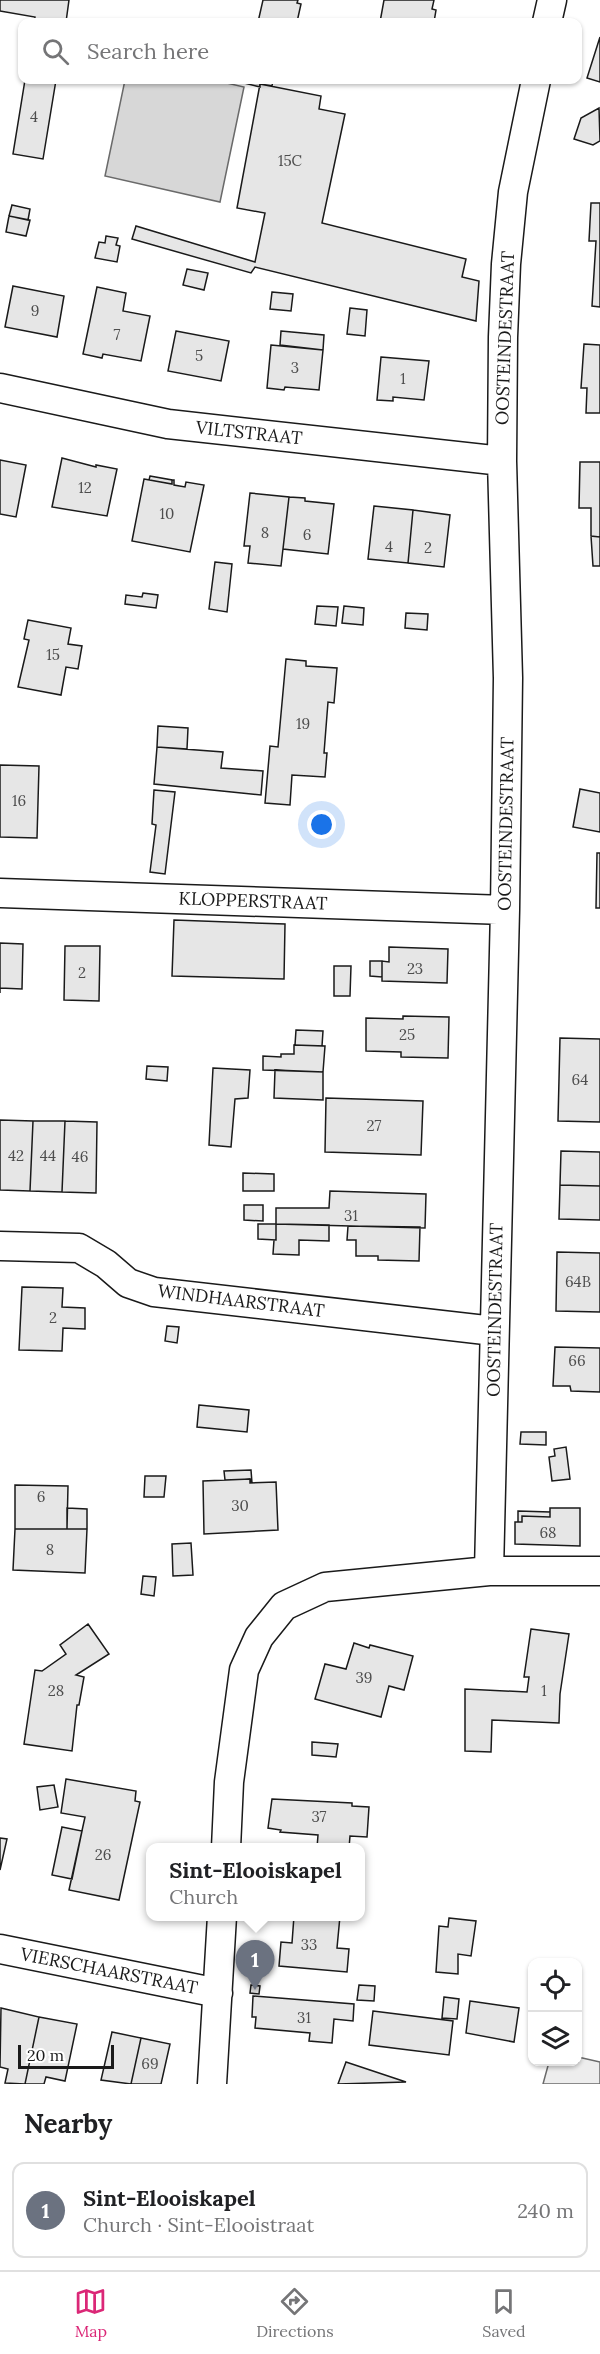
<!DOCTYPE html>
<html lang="en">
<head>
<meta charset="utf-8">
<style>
	body { margin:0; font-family:Lora,serif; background:#f2f2f2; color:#202124 }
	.controls { position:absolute; right:18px; bottom:18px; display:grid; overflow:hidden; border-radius:12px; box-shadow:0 2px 4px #0004 }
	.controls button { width:54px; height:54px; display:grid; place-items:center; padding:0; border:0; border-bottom:2px solid #e0e0e0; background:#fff; color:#202124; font:30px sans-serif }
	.scale { position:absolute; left:18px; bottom:15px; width:96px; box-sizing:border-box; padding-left:6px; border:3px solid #1a1a1a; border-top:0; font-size:16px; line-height:21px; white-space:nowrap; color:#1a1a1a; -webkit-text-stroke:4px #fff; paint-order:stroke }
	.you { position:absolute; left:322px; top:825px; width:21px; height:21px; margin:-15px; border:4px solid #fff; border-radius:50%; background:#1a73e8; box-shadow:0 0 0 9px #1a73e833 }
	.badge { display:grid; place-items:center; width:39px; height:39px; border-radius:50%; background:#db2777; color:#fff; font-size:20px; font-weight:700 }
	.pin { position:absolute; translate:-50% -50px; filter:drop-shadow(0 2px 3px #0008) }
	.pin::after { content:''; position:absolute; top:32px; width:21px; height:18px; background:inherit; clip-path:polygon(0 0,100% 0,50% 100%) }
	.popup { position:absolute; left:146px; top:1843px; width:219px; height:78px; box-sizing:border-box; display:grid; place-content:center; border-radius:12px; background:#fff; filter:drop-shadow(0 2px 4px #0005); font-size:20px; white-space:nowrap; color:#757577 }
	.popup b { font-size:22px; color:#202124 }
	.popup::after { content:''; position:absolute; left:50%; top:100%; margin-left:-12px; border:12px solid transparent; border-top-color:#fff }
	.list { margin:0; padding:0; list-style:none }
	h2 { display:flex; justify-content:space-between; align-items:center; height:78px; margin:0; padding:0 24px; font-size:26px }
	h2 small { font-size:20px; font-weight:400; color:#757577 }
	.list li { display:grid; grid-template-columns:39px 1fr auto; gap:18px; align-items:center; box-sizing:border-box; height:96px; margin:0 12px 12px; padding:0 12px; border:2px solid #e0e0e0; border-radius:12px }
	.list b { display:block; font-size:22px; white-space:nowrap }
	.list p { margin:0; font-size:20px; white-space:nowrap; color:#757577 }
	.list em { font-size:20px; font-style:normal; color:#757577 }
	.icon { flex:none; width:33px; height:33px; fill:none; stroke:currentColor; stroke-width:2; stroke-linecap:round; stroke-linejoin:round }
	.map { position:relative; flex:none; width:600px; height:2084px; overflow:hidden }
	.search { position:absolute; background:#fff; box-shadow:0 2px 4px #0004; left:18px; right:18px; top:18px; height:66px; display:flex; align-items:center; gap:15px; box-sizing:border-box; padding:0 21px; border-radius:12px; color:#757577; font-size:22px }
	.sheet { height:186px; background:#fff }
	nav { display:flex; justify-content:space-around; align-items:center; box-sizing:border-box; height:84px; border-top:2px solid #e0e0e0; background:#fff; font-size:16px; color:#757577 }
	nav a { display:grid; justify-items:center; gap:3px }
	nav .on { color:#db2777 }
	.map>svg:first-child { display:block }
	.built { fill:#ededed; stroke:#6a6a6a; stroke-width:1.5 }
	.water { fill:#d7d7d7; stroke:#6a6a6a; stroke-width:1.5 }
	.building { fill:#e6e6e6; stroke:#1a1a1a; stroke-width:1.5 }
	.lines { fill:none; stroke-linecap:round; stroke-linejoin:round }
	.street-casing { stroke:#1a1a1a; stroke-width:31 }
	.street { stroke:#fff; stroke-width:28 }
	.labels { text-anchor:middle; stroke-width:4.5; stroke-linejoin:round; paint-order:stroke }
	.number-label { font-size:15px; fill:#4d4d4d }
	.street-label { font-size:18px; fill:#1a1a1a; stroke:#fff }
</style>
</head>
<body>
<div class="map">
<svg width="600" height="2084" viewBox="0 0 600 2084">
	<rect width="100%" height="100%" fill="#fff"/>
	<path class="built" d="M578,2057L600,2062V2084H543L549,2062H578Z"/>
	<path class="water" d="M125,80H214L244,87L220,202L105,176Z"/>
	<path class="building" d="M0,0H69L66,22H34L35,17L0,11Z
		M263,0H298L297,3L301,4L297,22H258Z
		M384,0H434L432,9L436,10L434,22H380Z
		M600,37V82L587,78Z
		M25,80H56L43,159L13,154Z
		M245,80H273L272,86L260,84V87L244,83Z
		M260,84L321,96L319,109L345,114L322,223L466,259L462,277L479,281L476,321L255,267L251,273L132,239L136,226L255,262L265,213L237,208Z
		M599,108L600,141L593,145L574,139L581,118Z
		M591,203H600V307L592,306L596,241H589Z
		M12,205L30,209L28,220L9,216Z
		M9,216L30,220L26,236L6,232Z
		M106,236L118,238L116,245L120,246L117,262L95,258L99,242L105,243Z
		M187,269L208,273L204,290L183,285Z
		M13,286L64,296L57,337L5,327Z
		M97,287L126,293L123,311L150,316L141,361L103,354L102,358L83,354Z
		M272,292L293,294L291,311L270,309Z
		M350,308L367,310L365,336L347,334Z
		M176,331L229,341L221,381L168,371Z
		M281,331L324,335L323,350L280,345Z
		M584,344L600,345V413H586L587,388H581Z
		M271,345L323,350L319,390L285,387L284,390L267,388Z
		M381,357L429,361L424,400L393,397V401L377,400Z
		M62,458L96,467V465L117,469L107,516L52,507Z
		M0,460L26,465L16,517L0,514Z
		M580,462H600V537L591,536V508H579Z
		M150,476L172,480V484L149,480Z
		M144,479L172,484V480H174V485L185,487L186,482L204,485L190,552L132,541Z
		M250,493L289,497L281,566L248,563L250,546H244Z
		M289,497L305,498V501L334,504L328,554L283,549Z
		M374,506L413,510L408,563L368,559Z
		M413,510L450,515L444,567L408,563Z
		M591,536L600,537V566H593Z
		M215,562L232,564L227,612L209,609Z
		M143,593L158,595L156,608L125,604L126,595L142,597Z
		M317,606L338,607L336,626L315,624Z
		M344,606L364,608L363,625L342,623Z
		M406,613L428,614L427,630L405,628Z
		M28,620L71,628L68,644L82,646L78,669L66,667L61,695L18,687L29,640L24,639Z
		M286,659L306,661V666L337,668L334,703L328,702L324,753H327L325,777L292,775L290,805L265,803L270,746L278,747Z
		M158,726L188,728L187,749L157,747Z
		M157,747L223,752L221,768L263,771L261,795L154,784Z
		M0,765L39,766L37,838L0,837Z
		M580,789L600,793V832L573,827Z
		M154,790L175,792L165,874L150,872L156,825L152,824Z
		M597,853H600V908H596Z
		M174,920L285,924L284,979L172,976Z
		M0,943L23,944L22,989L0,988V993Z
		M65,946H100L99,1001L64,1000Z
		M389,947L448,949L447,983L382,981V961L389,962Z
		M370,961H382V977L370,976Z
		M334,966H351L350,996H334Z
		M403,1016L449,1017L448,1058L401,1057V1052L366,1051V1018L403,1019Z
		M296,1030L323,1031L322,1046L295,1045Z
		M560,1038L600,1039V1122L558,1121Z
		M294,1045L325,1046L323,1072L263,1070V1056L281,1057V1054H294Z
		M147,1066L168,1067L167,1081L146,1079Z
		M213,1068L250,1070L248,1098L235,1099L231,1147L209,1145Z
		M275,1070L323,1072V1100L274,1098Z
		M326,1098L423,1101L421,1155L325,1152Z
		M0,1120L33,1121L30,1191L0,1190Z
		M33,1121H65L62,1192L30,1191Z
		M65,1121L97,1122L96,1193L62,1192Z
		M561,1151L600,1152V1186L560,1185Z
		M243,1173L274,1174V1191H243Z
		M560,1185L600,1186V1220L559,1219Z
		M330,1191L426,1194L425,1228L276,1224V1208H329Z
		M244,1205H263V1221L244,1220Z
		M258,1224H276V1240L258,1239Z
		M276,1224L329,1225V1241L299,1240V1255L273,1254L274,1240H276Z
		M348,1226L420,1227L419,1261L378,1260V1256H356V1240H347Z
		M557,1252L600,1253V1312L556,1311Z
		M22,1287L63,1288L62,1307L85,1308V1329L63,1328L62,1351L19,1350Z
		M167,1326L179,1327L177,1343L165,1341Z
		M555,1347L600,1348V1392L571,1391L570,1386H553Z
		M199,1405L249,1410L247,1432L197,1427Z
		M521,1432H546V1445L520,1444Z
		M566,1447L570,1479L552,1481L549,1457L555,1456L554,1449Z
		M251,1470L252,1483L250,1479L225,1480L224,1471Z
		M145,1476H166L164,1497H144Z
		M250,1479V1483L276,1482L278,1530L204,1534L203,1481Z
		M15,1485L68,1486L67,1529H15Z
		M67,1508L87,1509V1529H67Z
		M550,1508H580V1546L515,1544V1522H522V1516L550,1517Z
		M518,1511L550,1512V1517L522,1516V1522H518Z
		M15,1529H87L85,1573L13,1570Z
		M191,1543L193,1575L173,1576L172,1544Z
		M143,1576L156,1577L154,1596L141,1594Z
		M88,1624L109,1654L76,1675L84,1677L79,1705H77L72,1751L24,1744L35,1670L42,1671L66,1654L60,1645Z
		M531,1629L569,1634L560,1694L559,1723L492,1720L491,1752L465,1751V1689L527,1692L529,1677H524Z
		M354,1643L369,1648L370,1645L413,1656L404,1690L389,1686L381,1717L315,1699L325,1664L346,1669Z
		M312,1742L338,1744L336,1757L312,1755Z
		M66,1779L136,1791L135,1801L140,1802L119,1900L69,1890L85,1817L61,1813Z
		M54,1785L58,1807L40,1810L37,1787Z
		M272,1799L352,1803V1806L369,1807L367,1837L350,1836L349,1848H317L318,1835L280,1832L281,1830L268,1828Z
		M62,1827L82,1831L72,1879L52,1875Z
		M0,1838L7,1839L0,1870Z
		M294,1916H340L337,1948L349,1949L347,1972L279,1966L281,1942L292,1943Z
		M449,1918L476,1921L471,1956L458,1954V1974L436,1972L439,1926L448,1927Z
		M251,1985L260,1986L259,1994L250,1993Z
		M359,1985L375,1986L374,2001L357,2000Z
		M253,1996L354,2004L353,2021L334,2019L332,2043L309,2041L310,2033L255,2028L256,2017H252Z
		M444,1997L459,1999L457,2019L442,2018Z
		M470,2001L519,2008L514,2042L466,2033Z
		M1,2008L39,2017L25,2084L5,2083L8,2069L0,2067Z
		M373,2011L453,2021L449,2055L369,2045Z
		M39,2017L77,2024L65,2081L46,2077L44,2084H25Z
		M112,2032L141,2038L131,2084L101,2080Z
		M141,2038L170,2044L161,2084H131Z
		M346,2062L406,2082L338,2084Z"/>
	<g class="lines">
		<g class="street-casing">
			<path id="street" d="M547,22L552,0
				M0,388L168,424L502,461
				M0,893L505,910
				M0,1246L79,1248L106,1264L128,1283L154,1292L494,1331
				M489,1571L505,910L508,678L502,461L503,337L506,264L513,192L536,80
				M226,1848L229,1782L244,1670L259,1637L284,1606L325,1587L489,1571H600
				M0,1949L218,1993
				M212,2084L222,1916"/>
		</g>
		<use href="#street" class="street"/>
	</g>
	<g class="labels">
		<g class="number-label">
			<text x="34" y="122">4</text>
			<text x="290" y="166">15C</text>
			<text x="35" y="316">9</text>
			<text x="117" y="340">7</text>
			<text x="199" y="361">5</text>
			<text x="295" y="373">3</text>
			<text x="403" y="384">1</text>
			<text x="85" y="493">12</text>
			<text x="167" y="519">10</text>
			<text x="265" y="538">8</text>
			<text x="307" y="540">6</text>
			<text x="389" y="552">4</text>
			<text x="428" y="553">2</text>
			<text x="53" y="660">15</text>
			<text x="303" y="729">19</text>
			<text x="19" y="806">16</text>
			<text x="415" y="974">23</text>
			<text x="82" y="978">2</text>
			<text x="407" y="1040">25</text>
			<text x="580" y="1085">64</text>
			<text x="374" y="1131">27</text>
			<text x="16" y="1161">42</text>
			<text x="48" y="1161">44</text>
			<text x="80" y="1162">46</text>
			<text x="351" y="1221">31</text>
			<text x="578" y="1287">64B</text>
			<text x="53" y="1323">2</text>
			<text x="577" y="1366">66</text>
			<text x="41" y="1502">6</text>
			<text x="240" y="1511">30</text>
			<text x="548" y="1538">68</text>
			<text x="50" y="1555">8</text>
			<text x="364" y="1683">39</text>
			<text x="56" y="1696">28</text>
			<text x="544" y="1696">1</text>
			<text x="319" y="1822">37</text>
			<text x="103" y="1860">26</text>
			<text x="309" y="1950">33</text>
			<text x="304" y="2023">31</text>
			<text x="150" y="2069">69</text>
		</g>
		<g class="street-label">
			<text transform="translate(505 338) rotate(-88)" y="6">OOSTEINDESTRAAT</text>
			<text transform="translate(249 433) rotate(6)" y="6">VILTSTRAAT</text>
			<text transform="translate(506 824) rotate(-89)" y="6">OOSTEINDESTRAAT</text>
			<text transform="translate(253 901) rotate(2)" y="6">KLOPPERSTRAAT</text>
			<text transform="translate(241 1301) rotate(7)" y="6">WINDHAARSTRAAT</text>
			<text transform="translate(495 1310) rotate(-89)" y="6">OOSTEINDESTRAAT</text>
			<text transform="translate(109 1971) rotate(11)" y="6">VIERSCHAARSTRAAT</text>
		</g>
	</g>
</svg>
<div class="controls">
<button><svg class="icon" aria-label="locate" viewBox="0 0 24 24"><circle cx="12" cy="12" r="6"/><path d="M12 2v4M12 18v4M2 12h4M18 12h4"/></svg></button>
<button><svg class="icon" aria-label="layers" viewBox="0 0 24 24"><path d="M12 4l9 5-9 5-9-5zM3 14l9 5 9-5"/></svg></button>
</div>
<div class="scale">20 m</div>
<div class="you"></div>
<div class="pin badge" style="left:255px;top:1990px;background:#6b7280">1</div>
<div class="popup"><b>Sint-Elooiskapel</b>Church</div>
<div class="search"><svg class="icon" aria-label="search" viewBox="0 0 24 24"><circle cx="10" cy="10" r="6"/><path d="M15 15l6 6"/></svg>Search here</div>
</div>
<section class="sheet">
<h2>Nearby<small></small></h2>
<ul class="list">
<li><span class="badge" style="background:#6b7280">1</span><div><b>Sint-Elooiskapel</b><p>Church · Sint-Elooistraat</p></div><em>240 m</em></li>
</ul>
</section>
<nav>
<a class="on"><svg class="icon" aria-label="map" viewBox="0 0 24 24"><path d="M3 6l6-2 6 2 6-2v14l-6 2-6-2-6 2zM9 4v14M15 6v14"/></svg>Map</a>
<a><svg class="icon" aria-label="directions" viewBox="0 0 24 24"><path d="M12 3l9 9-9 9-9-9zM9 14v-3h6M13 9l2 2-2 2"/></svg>Directions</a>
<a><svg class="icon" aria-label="saved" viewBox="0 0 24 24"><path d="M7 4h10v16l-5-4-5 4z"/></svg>Saved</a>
</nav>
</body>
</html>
